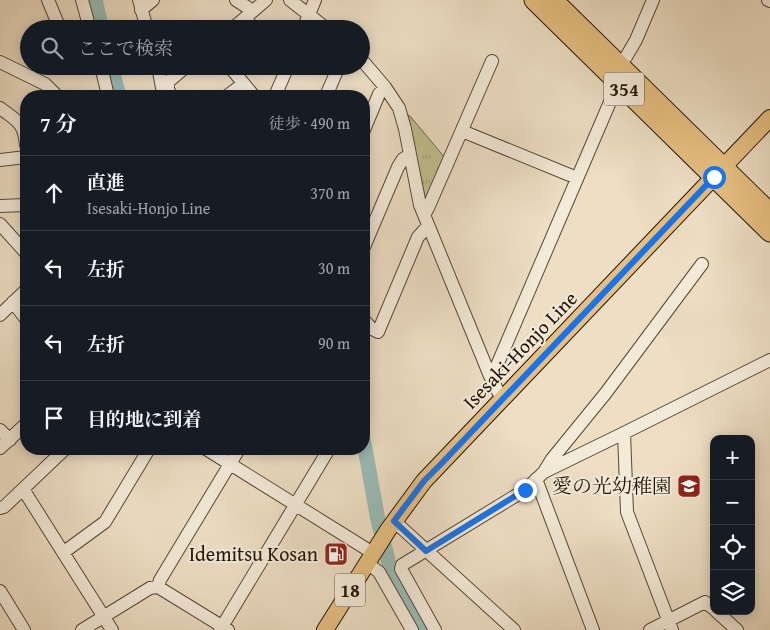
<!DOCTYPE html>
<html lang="ja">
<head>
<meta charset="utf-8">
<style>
	body { margin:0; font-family:"Gentium Book Plus","Noto Serif JP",serif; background:#242831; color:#f1f3f6 }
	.controls { position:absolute; right:15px; bottom:15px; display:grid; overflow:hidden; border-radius:10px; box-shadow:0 2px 12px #0003 }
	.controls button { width:45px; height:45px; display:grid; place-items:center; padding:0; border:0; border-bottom:1px solid #363941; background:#171b24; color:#f1f3f6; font:25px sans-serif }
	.stop { position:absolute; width:15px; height:15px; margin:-11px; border:4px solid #1a73e8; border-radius:50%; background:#fff }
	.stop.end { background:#1a73e8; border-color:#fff; box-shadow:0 1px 5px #0008 }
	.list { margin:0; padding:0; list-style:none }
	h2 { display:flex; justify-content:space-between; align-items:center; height:65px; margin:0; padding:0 20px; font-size:21px }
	h2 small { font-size:16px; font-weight:400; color:#9ea1a6 }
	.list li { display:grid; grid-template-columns:32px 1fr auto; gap:15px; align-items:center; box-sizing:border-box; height:75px; padding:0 20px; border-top:1px solid #363941 }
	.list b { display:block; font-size:19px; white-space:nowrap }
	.list p { margin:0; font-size:16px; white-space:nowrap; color:#9ea1a6 }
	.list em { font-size:16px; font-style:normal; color:#9ea1a6 }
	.icon { flex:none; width:28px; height:28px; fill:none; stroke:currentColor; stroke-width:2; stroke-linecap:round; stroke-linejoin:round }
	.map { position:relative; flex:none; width:770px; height:630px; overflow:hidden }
	.search { position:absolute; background:#171b24; box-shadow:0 2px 12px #0003; left:20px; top:20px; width:350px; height:55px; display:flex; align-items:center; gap:12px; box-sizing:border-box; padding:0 18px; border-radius:28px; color:#9ea1a6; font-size:19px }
	.panel { position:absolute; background:#171b24; box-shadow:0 2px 12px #0003; left:20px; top:90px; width:350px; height:365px; border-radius:20px }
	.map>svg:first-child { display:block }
	.park { fill:url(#park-tufts); stroke:#726a4a }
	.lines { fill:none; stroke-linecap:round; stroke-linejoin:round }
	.river { stroke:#99bcb7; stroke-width:15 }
	.minor-casing { stroke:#564736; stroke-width:14 }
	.major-casing { stroke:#231506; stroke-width:18 }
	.highway-casing { stroke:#231506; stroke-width:21 }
	.minor { stroke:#f3ead9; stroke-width:12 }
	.major { stroke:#e6bf82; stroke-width:16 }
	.highway { stroke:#e6bf82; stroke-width:19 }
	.route { stroke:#1a73e8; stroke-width:6 }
	.labels { text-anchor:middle; stroke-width:4; stroke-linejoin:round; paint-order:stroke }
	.shield { fill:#f3ead9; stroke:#615545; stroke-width:1 }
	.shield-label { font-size:19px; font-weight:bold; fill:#231506 }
	.street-label { font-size:20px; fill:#231506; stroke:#f3ead9 }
	.poi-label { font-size:20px; fill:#231506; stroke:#f3ead9; text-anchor:end }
</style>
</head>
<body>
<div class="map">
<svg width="770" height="630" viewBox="0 0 770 630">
	<defs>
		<pattern id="park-tufts" width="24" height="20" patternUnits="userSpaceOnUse" patternTransform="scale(1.25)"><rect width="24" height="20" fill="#c0bf8f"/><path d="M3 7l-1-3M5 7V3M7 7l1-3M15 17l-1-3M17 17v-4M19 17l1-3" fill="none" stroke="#a5a37a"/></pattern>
	</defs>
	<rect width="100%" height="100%" fill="#eddec4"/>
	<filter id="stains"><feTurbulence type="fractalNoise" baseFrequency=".004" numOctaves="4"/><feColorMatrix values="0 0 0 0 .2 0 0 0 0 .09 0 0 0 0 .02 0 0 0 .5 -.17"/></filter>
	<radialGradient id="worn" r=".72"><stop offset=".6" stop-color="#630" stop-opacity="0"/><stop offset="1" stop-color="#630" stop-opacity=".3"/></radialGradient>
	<path class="park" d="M408,115L410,116L446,159L426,203Z"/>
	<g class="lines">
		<path class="river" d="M95,0L102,29
			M111,66L119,96
			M364,443L378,520L389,564L426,630"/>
		<g class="minor-casing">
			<path id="minor" d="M48,0L60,29
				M82,0L90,29
				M139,0L147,29
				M236,0L253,11
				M290,0L327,29
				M768,0L770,1
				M141,10L153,0
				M245,18L254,29
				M232,29L266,0
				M303,29L315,0
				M626,57L636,40L653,0
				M361,59L385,87L399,108L405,129L420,205L490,376L502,399
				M0,62L45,84L57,96
				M101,66L108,96
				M158,66L162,88L168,89
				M229,66L254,96
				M171,96L168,89V82L187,66
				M227,96L243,84
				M275,96L288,66
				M326,96L339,66
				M0,108C17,121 24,122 26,145
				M364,130L379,94L385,87
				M462,131L577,178
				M0,160L26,157
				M0,206L26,205
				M424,215L428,208L492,61
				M0,224L26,253
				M364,247L398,167L403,159L410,155
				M13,302L26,319
				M0,315L26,290
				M364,320L372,329L378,332L418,237L428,226
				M490,376L495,370L613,95
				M0,430L10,440
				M624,433L627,512L672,630
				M0,448L26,424
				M206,449L373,553
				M544,472L624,433L770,360
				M536,479L593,630
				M23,489L112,630
				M0,508L4,507L65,449
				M394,521L514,630
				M64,552L105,522L149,449
				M367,563L379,572L412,630
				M158,587L160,580L239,449
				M0,591L24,630
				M716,611L737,630
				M82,630L150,588L158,587L228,630
				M220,630L329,449
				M435,630L401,569L402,565L525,490L544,472L552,459L605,394L702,264
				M650,630L705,602L714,609"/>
		</g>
		<g class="major-casing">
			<path id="major" d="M325,630L388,530L424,481L770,118"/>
		</g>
		<g class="highway-casing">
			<path id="highway" d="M534,0L770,232
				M553,0L770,213"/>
		</g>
		<use href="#minor" class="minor"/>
		<use href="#major" class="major"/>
		<use href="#highway" class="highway"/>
	</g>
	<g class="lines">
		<path class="route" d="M525,490L426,551L394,521L424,481L441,464L714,177"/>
	</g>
	<defs>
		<g id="school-square" transform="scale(1.25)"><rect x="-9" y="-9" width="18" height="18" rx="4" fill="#8f2418" stroke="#f3ead9"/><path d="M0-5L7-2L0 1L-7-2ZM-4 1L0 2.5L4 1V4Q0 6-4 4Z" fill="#fff"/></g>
		<g id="fuel-square" transform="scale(1.25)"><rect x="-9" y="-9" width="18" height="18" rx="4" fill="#8f2418" stroke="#f3ead9"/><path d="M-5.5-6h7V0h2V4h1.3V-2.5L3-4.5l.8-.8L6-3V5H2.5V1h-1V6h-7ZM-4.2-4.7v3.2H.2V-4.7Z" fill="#fff"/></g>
	</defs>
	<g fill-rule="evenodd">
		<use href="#school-square" x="689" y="486"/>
		<use href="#fuel-square" x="336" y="554"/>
	</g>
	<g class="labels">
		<g class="shield">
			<rect x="604" y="72.5" width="40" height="33" rx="4"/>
			<rect x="335" y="573.5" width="30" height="33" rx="4"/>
		</g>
		<g class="shield-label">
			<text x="624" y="96">354</text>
			<text x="350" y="597">18</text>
		</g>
		<g class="street-label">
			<text transform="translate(520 350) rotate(-46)" y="7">Isesaki-Honjo Line</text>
		</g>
		<g class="poi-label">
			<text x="672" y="493">愛の光幼稚園</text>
			<text x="318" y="561">Idemitsu Kosan</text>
		</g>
	</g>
	<rect width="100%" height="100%" filter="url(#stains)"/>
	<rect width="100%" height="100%" fill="url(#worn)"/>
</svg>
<div class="controls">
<button>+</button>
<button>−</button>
<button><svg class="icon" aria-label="locate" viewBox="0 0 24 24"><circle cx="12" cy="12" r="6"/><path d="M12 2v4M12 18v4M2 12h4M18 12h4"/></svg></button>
<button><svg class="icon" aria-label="layers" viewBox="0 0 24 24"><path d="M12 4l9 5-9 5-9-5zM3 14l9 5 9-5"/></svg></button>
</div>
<div class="stop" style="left:714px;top:177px"></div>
<div class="stop end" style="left:525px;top:490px"></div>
<div class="search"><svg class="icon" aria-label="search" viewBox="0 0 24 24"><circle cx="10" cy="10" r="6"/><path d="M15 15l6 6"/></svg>ここで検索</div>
<section class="panel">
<h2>7 分<small>徒歩 · 490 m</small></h2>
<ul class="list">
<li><svg class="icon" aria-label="ahead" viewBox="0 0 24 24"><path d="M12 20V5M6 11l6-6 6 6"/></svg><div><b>直進</b><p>Isesaki-Honjo Line</p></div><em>370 m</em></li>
<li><svg class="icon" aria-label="left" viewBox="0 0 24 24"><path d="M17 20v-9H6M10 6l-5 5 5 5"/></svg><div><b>左折</b></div><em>30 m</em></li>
<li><svg class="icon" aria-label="left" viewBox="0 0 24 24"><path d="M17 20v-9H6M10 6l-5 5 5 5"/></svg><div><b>左折</b></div><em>90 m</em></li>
<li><svg class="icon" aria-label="arrive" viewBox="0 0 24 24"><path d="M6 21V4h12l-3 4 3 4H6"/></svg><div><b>目的地に到着</b></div></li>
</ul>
</section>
</div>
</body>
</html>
